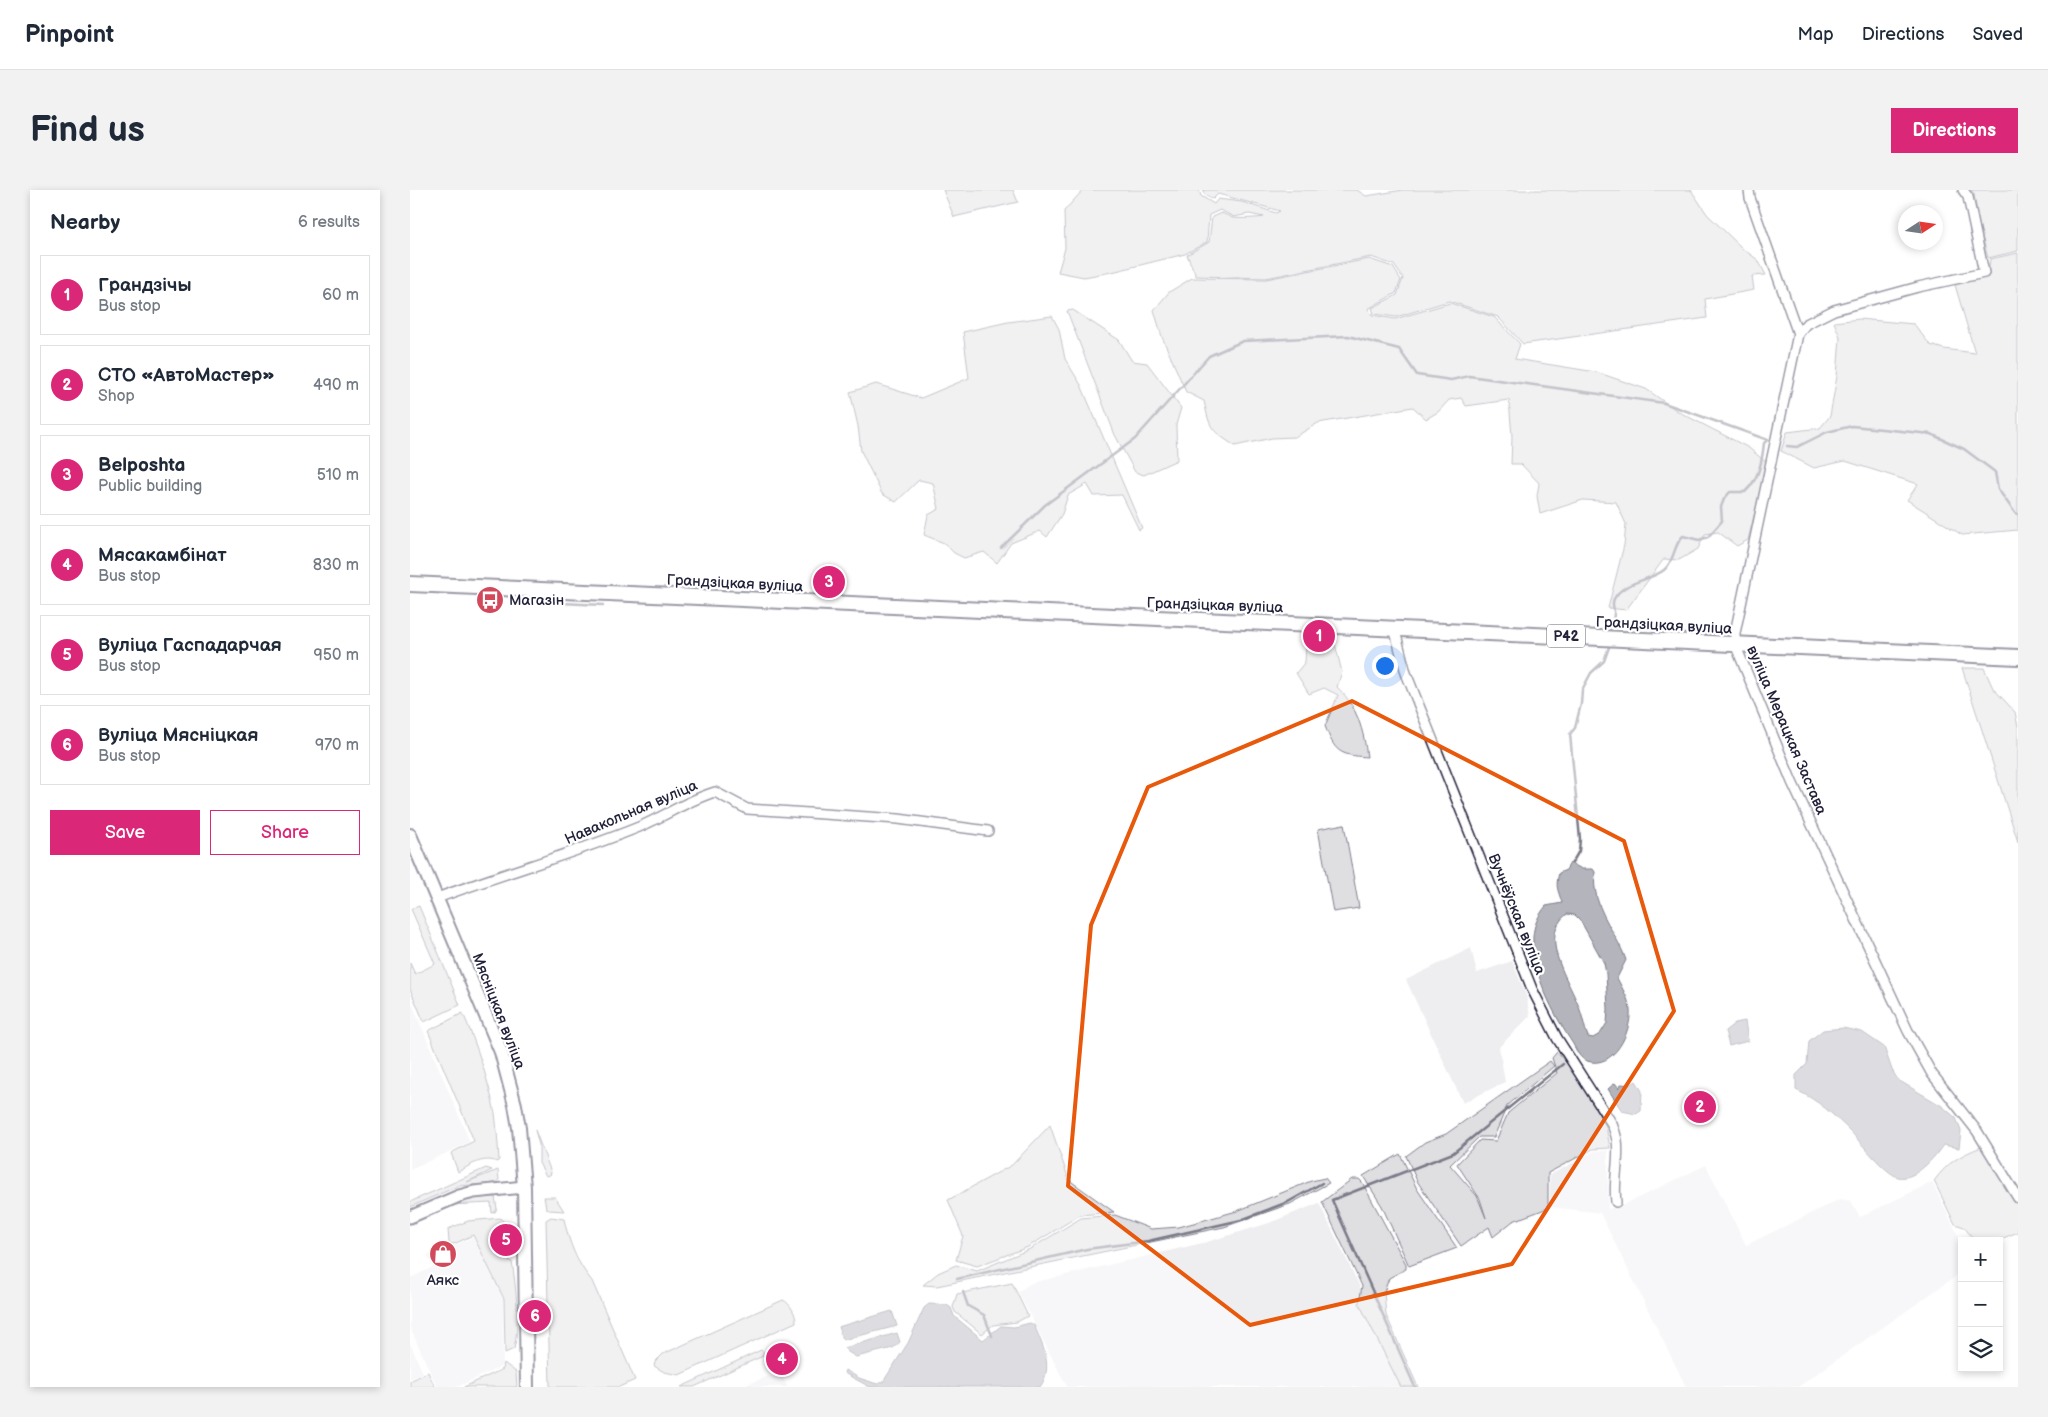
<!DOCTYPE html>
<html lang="en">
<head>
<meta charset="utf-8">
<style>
	body { margin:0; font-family:"Balsamiq Sans",sans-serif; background:#f2f2f3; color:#1f2937 }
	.controls { position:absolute; right:15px; bottom:15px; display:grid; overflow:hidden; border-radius:0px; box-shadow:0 2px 8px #0003 }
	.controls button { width:45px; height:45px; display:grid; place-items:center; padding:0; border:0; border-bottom:1px solid #e0e1e3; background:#fff; color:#1f2937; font:25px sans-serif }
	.compass { position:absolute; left:1488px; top:15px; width:45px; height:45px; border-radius:50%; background:#fff; box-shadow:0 2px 8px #0003; rotate:78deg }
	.you { position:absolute; left:974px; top:475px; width:18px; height:18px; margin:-12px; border:4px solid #fff; border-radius:50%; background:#1a73e8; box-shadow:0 0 0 8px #1a73e833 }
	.badge { display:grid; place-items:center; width:32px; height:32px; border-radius:50%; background:#db2777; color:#fff; font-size:16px; font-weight:700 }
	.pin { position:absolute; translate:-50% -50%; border:2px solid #fff; box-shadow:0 1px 5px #0006 }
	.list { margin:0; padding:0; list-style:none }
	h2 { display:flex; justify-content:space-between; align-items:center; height:65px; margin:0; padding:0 20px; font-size:21px }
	h2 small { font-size:16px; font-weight:400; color:#747a83 }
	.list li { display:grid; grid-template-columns:32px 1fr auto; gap:15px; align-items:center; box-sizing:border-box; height:80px; margin:0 10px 10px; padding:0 10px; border:1px solid #e0e1e3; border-radius:0px }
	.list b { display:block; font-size:19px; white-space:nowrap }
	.list p { margin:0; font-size:16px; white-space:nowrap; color:#747a83 }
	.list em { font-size:16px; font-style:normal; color:#747a83 }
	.actions { display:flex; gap:10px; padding:15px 20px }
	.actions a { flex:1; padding:11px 0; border:1px solid #db2777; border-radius:0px; text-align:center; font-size:18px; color:#db2777 }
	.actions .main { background:#db2777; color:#fff }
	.icon { flex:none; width:28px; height:28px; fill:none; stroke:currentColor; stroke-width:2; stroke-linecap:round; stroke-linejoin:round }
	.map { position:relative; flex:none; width:1608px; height:1197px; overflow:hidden; border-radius:0px }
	header { display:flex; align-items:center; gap:30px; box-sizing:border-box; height:70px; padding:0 25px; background:#fff; border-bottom:1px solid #e0e1e3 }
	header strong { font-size:24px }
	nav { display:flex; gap:28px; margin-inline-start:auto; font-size:18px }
	.intro { display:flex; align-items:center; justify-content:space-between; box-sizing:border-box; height:120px; padding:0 30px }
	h1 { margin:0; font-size:35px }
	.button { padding:12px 22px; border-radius:0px; background:#db2777; color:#fff; font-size:18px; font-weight:700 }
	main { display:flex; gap:30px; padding:0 30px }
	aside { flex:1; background:#fff; border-radius:0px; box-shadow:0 2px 8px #0003 }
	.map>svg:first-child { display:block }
	.built { fill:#eeeef1 }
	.green { fill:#dfdfe2; stroke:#80808e }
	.water { fill:#b4b4bc; stroke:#7a7a88; fill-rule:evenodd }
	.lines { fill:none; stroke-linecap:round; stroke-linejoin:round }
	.stream { stroke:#7a7a88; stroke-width:2.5 }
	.minor-casing { stroke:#22223b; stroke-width:12 }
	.tertiary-casing { stroke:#22223b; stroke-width:15 }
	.secondary-casing { stroke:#22223b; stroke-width:16 }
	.primary-casing { stroke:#22223b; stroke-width:18 }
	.minor { stroke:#fff; stroke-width:9 }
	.tertiary { stroke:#fff; stroke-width:11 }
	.secondary { stroke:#fff; stroke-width:12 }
	.primary { stroke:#fff; stroke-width:14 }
	.marked { fill:none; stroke:#e8590c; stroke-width:4; stroke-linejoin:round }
	.labels { text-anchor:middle; stroke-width:4.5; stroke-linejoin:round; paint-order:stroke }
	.shield { fill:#fff; stroke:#646476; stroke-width:1 }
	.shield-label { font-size:14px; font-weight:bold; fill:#22223b }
	.street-label { font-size:15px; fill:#22223b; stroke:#fff }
	.poi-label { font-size:15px; fill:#22223b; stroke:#fff; text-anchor:start }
</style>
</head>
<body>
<header>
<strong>Pinpoint</strong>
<nav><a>Map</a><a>Directions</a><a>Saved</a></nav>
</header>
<div class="intro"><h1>Find us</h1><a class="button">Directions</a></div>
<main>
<aside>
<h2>Nearby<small>6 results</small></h2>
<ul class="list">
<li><span class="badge">1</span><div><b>Грандзічы</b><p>Bus stop</p></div><em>60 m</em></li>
<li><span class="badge">2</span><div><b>СТО «АвтоМастер»</b><p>Shop</p></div><em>490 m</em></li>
<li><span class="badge">3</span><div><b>Belposhta</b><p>Public building</p></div><em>510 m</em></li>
<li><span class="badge">4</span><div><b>Мясакамбінат</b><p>Bus stop</p></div><em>830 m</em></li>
<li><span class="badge">5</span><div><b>Вуліца Гаспадарчая</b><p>Bus stop</p></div><em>950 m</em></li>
<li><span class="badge">6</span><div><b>Вуліца Мясніцкая</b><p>Bus stop</p></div><em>970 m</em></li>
</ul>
<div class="actions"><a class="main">Save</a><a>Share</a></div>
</aside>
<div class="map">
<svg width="1608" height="1197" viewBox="0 0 1608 1197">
	<rect width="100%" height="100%" fill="#fff"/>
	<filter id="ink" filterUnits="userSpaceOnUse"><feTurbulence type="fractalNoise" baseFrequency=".02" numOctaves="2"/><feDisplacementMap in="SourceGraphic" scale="10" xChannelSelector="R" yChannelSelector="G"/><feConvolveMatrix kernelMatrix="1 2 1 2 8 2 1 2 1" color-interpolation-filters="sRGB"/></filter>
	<g filter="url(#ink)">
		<path class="built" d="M1061,758L1067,783L1102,771L1116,805L1120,826L1089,857L1095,892L1053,913L996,790Z
			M0,809L60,952L0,980Z
			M1198,960V1019L1209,1017L1296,975L1336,1055L1430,1009L1441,1011L1450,1027L1522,992L1552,1053V1077L1545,1087L1388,1197H1276L1190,1023L1140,1017V985L1185,961Z
			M909,1013L951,1099L953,1112L995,1197H657L608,1102L621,1093L797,1052L859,1033Z
			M63,1047L93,1109V1176L47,1197H27L0,1138V1088L23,1077L17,1065L29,1058L42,1054L43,1056Z
			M0,1153L13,1183L0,1189Z
			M358,1186L373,1188L378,1197H330Z"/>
		<path class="green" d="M533,0H603L608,12L544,27Z
			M673,0H789L791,6L804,14L808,9L832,12L866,23L870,21L808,4L803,9L794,4L793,0H947L956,6L993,0H1281L1297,24L1333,59L1348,70L1356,85L1342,86L1344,100L1295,109L1297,128L1113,154L1088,127L1039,111L986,127L964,124L962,118L987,105L993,88L984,75L961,67L856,88L786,86L777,65L799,52L802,27L811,23C815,24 820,27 823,28C827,29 851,28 854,27L839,24L824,27L810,20L799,25L797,52L775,64L702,82L674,87L648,82L655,58L654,21Z
			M1561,0H1608V61L1578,68L1569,35L1564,4Z
			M1608,63V340L1552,345L1497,310L1508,294L1435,271L1404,278L1371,261L1377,242L1410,238L1420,226L1427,186L1430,147L1424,132L1449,129L1504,134L1520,155L1534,159L1565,163L1545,95L1578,87L1580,69Z
			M959,69L983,77L991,90L986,103L958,119L962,125L985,129L1040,113L1084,127L1110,154L1105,169L1186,182L1236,199L1269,222L1339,258L1357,273L1338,350L1327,356L1308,342L1295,344L1288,359L1269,370L1254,369L1216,420L1198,418L1214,355L1216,334L1206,312L1173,310L1130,324L1127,306L1129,293L1111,274H1101L1102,247L1099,210L1056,216L1051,208L1039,210L1028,222L1016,229L1003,217L908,233L885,247L862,248L825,256C801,240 800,240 794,211L776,202L752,147L744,120L759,102L782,88L856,89Z
			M663,120L709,150L722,171L737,173L771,218L766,235L767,270L734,285L725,282L705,245L657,121Z
			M642,126L649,139L655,169L671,195L732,338L729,340L712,305L684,306L677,294L658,305L652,324L637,347L630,341L601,353L587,373L574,362L554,368L544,363L534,353L514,345L518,325L529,319L523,293L509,290L486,312L472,304L451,261L448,236L440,202L466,194L511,208L559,188L553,142L598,132Z
			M925,454L932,482L927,497C947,515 954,542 957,567C929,565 925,562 915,536L928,505L914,498L899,504L886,483L895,472L896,455L906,462Z
			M1552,478H1574L1583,498L1605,522L1608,537V652Z
			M934,634L949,718L923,722L908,639Z
			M9,716L50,815L14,832L0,799V773L5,784L25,774L1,719Z
			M53,823C67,856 78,889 85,923C87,938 88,954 89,970L87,972C73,966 61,975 48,982L41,963L64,951L18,841Z
			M1147,862L1161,878L1196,936L1200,958L1183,959L1138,983V1018L1103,1031L1083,1047L1079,1037L1051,1056L1007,991L996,966L1015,952L1036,944L1140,871L1144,876L1097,916L1084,947H1069L1040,975L1067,1006L1076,1028L1070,1009L1047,974L1070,950L1086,951L1098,923L1147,883L1142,868Z
			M640,935L659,990L704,1022L670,1025L618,1057L567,1076L546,1070L553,1046L538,1010L602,975Z
			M125,940L141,982L140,985L136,986L129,973V955Z
			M1571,957L1608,1011V1042L1586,1051H1565L1554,1037L1545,1034L1524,991C1538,972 1549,966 1571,957Z
			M990,964L1007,999L1047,1058L999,1076L972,1016L953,986Z
			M76,978L82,980L57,992L88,980L89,989L87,993L48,996L0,1017V1012Z
			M915,988L919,993L880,1014L814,1037L527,1096L513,1095L528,1083L546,1075L567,1081L620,1059L671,1028L705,1025L741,1039L769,1037L827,1021L901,991Z
			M942,989H949L952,992L996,1074V1079L979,1088L974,1102L976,1125L1008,1197H991L949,1113L952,1096L912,1012Z
			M82,1007H85L87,1019L85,1022L82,1023L81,1013L41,1015V1013L60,1008Z
			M134,1007H145L154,1021L139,1020L136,1018Z
			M141,1027L154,1029C159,1053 167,1073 182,1091L225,1190L209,1197H140L136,1030Z
			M90,1028L95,1033L96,1045H92V1053H96L97,1069L102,1072C106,1095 110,1136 104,1159L95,1163L94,1109L63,1045L44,1054L39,1053L38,1039L58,1031Z
			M602,1093L618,1126L607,1132L583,1135L572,1144L545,1122L543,1117L547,1104Z
			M373,1110C380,1113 386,1124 386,1132L269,1185L254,1182L244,1176L245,1172L253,1164Z
			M351,1160L354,1162L353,1166L284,1197H271Z
			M94,1173L106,1182L107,1197H54L93,1179Z
			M18,1182L25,1197H0V1191Z"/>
		<path class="water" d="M1160,673L1172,679H1183L1185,682C1185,687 1184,693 1185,698C1188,724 1208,746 1216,770L1207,788C1212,798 1219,809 1220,820C1222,841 1204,880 1177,871C1170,869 1166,860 1163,854C1144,825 1121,782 1123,747C1124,734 1128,726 1136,716L1152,713C1148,699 1145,698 1149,683L1156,680ZM1157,724L1165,725L1170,730L1194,773L1196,784L1198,819L1197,833L1190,844L1183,848L1178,847C1174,837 1173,827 1169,817C1160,792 1127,747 1157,724Z
			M1335,831L1338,851L1319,856L1315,841L1325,833Z
			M1433,838L1452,842L1474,857L1482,880L1488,890L1532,916L1546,928L1551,941L1549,958L1533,955C1525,967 1505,991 1488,987C1475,983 1451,953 1441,942C1424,925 1408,910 1386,900V885L1397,874L1399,851L1413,840Z
			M1226,891L1232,901L1231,921L1226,924L1212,921L1198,899L1205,893L1209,898L1211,894L1220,895Z
			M519,1114L537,1115L541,1118L544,1126L573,1150L591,1136L604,1137L620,1133L624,1135C633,1156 644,1177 630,1197H460L434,1183L435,1180L449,1188L467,1194L473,1192L498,1153L514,1118Z
			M482,1121L487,1136L433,1150L428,1137Z
			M487,1143L490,1152L483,1158L446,1167L438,1162L434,1158Z"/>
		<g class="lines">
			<path class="stream" d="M1377,256L1387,257L1417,242L1442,236L1521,244L1554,259L1585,282L1588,299L1605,323L1608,324
				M591,358L635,315L725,249L799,166L833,151L938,146L989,159L1007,185L1041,190L1059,186L1254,213L1358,250L1354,253C1352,272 1349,289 1335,302H1320L1314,309L1311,317L1312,331L1298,347L1289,350L1273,346C1263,355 1265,371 1254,380C1240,391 1213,391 1204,409C1201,414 1205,419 1204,424C1204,430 1201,434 1200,439
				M151,413L193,415
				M1162,673L1169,661L1170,649L1160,544L1165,538L1171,514L1172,500L1181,483L1194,471L1199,457
				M547,1089L677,1059L738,1051L831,1030L878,1012L912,993
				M553,1102L558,1116L574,1125L582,1146
				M1005,1197L922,1010L1043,963L1153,874"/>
			<g class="minor-casing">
				<path id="minor" d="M1339,0L1340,8L1388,144
					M1553,0L1558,7L1574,83L1508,97L1424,120L1396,134L1388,144L1325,443V454L1382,592L1498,841L1522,884L1567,941L1608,1008
					M987,438L986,445L996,483L1122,799L1147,848L1202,934C1204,939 1206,945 1207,950C1210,970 1203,991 1206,1012
					M27,708C94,683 163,664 229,637C255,626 278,610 305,602L337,619L488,629L578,641"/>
			</g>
			<g class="tertiary-casing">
				<path id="tertiary" d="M0,1027L49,1006L64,1002L114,997"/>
			</g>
			<g class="secondary-casing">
				<path id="secondary" d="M0,645L91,862L105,915L109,938L114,997L117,1197"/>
			</g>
			<g class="primary-casing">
				<path id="primary" d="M0,394L1608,467"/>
			</g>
			<use href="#minor" class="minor"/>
			<use href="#tertiary" class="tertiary"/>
			<use href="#secondary" class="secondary"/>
			<use href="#primary" class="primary"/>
		</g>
	</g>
	<path d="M0 0H1608V1197H0ZM942,511L1214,651L1264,821L1102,1074L840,1135L658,996L681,735L738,597Z" fill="#fff" fill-opacity=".55" fill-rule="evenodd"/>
	<path class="marked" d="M942,511L1214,651L1264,821L1102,1074L840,1135L658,996L681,735L738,597Z"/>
	<defs>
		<g id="bus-disc" transform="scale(1.4375)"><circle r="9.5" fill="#d1495b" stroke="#fff"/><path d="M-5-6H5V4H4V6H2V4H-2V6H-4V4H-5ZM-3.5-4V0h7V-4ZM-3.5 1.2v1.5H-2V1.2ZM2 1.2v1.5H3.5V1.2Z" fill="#fff"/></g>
		<g id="shop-disc" transform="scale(1.4375)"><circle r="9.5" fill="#d1495b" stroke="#fff"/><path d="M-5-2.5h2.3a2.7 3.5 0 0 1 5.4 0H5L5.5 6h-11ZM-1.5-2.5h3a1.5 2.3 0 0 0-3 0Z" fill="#fff"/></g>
	</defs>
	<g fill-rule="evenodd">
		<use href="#bus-disc" x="80" y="410"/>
		<use href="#shop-disc" x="33" y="1064"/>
	</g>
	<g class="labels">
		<rect class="shield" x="1137" y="434.5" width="38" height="23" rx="4"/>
		<g class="shield-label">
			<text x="1156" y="451">Р42</text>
		</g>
		<g class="street-label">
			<text transform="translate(325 393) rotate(3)" y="5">Грандзіцкая вуліца</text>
			<text transform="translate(805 415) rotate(2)" y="5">Грандзіцкая вуліца</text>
			<text transform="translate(1254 435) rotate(3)" y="5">Грандзіцкая вуліца</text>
			<text transform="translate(1377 540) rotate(67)" y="5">вуліца Мерацкая Застава</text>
			<text transform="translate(221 622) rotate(-23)" y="5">Навакольная вуліца</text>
			<text transform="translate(1107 724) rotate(68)" y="5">Вучнёўская вуліца</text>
			<text transform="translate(89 821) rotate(69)" y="5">Мясніцкая вуліца</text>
		</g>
		<g class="poi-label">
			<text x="99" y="415">Магазін</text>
			<text x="33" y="1095" text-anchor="middle">Аякс</text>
		</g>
	</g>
</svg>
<div class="controls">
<button>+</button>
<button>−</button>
<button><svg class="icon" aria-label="layers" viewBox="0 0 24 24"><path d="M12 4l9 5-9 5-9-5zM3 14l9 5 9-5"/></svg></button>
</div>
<svg class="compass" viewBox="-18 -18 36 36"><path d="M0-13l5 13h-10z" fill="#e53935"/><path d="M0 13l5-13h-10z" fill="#747a83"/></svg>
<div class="you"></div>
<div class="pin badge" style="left:909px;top:446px">1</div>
<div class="pin badge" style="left:1290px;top:917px">2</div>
<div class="pin badge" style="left:419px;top:392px">3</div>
<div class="pin badge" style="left:372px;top:1169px">4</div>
<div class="pin badge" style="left:96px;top:1050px">5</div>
<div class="pin badge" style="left:125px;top:1126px">6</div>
</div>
</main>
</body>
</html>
